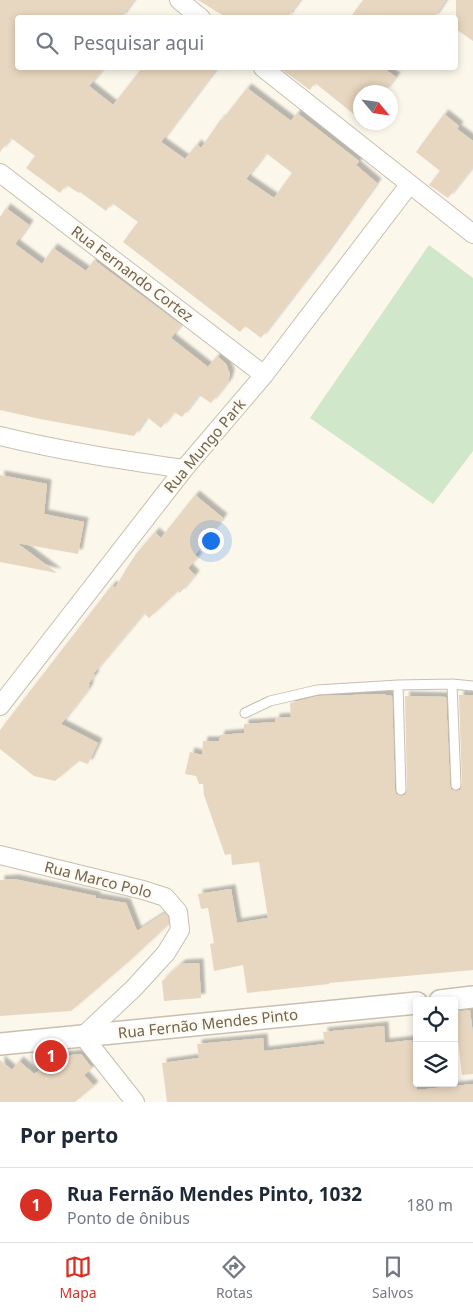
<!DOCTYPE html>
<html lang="pt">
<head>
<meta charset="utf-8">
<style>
	body { margin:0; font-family:"Noto Sans",sans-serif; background:#f6f6f7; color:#1f2937 }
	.controls { position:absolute; right:15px; bottom:15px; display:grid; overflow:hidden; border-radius:5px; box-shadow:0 2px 8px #0003 }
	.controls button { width:45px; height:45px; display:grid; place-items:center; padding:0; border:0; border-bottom:1px solid #e0e1e3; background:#fff; color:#1f2937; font:25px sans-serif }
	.compass { position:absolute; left:353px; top:85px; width:45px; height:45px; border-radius:50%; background:#fff; box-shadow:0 2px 8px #0003; rotate:119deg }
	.you { position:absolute; left:210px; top:540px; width:18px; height:18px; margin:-12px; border:4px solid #fff; border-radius:50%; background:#1a73e8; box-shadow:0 0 0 8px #1a73e833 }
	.badge { display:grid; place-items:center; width:32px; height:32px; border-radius:50%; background:#d93025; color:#fff; font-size:16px; font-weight:700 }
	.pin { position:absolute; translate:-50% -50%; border:2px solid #fff; box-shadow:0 1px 5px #0006 }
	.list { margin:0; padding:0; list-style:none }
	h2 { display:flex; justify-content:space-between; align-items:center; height:65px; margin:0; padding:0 20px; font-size:21px }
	h2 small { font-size:16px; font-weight:400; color:#747a83 }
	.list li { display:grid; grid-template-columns:32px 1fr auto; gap:15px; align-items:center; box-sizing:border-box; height:75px; padding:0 20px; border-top:1px solid #e0e1e3 }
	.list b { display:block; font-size:19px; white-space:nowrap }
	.list p { margin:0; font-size:16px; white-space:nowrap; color:#747a83 }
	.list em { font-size:16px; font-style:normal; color:#747a83 }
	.icon { flex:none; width:28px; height:28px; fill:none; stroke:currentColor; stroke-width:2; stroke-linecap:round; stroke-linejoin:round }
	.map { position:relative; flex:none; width:473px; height:1102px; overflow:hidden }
	.search { position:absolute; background:#fff; box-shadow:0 2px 8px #0003; left:15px; right:15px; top:15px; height:55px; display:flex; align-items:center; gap:12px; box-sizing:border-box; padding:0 18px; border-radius:5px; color:#747a83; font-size:19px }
	.sheet { height:140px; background:#fff }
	nav { display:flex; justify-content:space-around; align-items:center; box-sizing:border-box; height:70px; border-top:1px solid #e0e1e3; background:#fff; font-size:14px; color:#747a83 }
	nav a { display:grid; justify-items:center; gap:2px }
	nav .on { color:#d93025 }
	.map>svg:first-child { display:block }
	.garden { fill:#d0e7ca }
	.building { fill:#e8d7c0; fill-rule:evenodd; filter:url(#shadow) }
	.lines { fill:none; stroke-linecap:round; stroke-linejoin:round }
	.service-casing { stroke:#c9bfae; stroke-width:11 }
	.minor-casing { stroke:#c9bfae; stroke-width:20 }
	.tertiary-casing { stroke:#c9bfae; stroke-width:24 }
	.service { stroke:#fff; stroke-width:9 }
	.minor { stroke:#fff; stroke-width:18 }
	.tertiary { stroke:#fff; stroke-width:21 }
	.labels { text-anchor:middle; stroke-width:5; stroke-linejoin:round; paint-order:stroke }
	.street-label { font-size:15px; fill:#736350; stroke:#fdfbf1 }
</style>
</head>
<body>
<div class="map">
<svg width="473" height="1102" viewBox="0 0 473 1102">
	<defs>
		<filter id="shadow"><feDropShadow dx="4.5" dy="-4.5" stdDeviation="1" flood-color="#0004"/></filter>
	</defs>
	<rect width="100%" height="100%" fill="#fbf7eb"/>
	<path class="garden" d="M429,245L473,278V451L433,504L310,418Z"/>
	<path class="building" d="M0,0H134L121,18H18V68H104L89,86L113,105L142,68H217L161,142L185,159L197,144L201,148L221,119L222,120L247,88L291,121L297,113L359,161L356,165L377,183L325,255L261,338L245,326L240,332L123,242L138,222L112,203L106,211L80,192L79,193L66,185L60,193L26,168L35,156L11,138L0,152ZM266,153L292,173L274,198L246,179Z
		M198,0H300L287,18H227Z
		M363,0H446L434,18H350Z
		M456,0H473V41L456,29Z
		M280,68H383L396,77L384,92H360V119L315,83L310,90Z
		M444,114L459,126L457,129L473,141V167L448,198L429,185L440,171L416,152Z
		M6,208L29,225L15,244L42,264L53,248L86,271L94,260L181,325L171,338L208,367L217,356L226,364L230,374L228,382L211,403L199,395L182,417L174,412L161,428L147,417L134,436L40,419L0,410V217Z
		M0,475L47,484L44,514L84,522L78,554L17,543L57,573L0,562Z
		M195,495L223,518L195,555L198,557L188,568L195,575L180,593L178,591L149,618L144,613L93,674L95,675L88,684L90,685L88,687L89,688L61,724L98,743L88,764L79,761L55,781L34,776L0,749V730L112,585L115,588L128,566L136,554L155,532L161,538Z
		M386,694V695L392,696L395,790L396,794L401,796L405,795L407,790L405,696L446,697L450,785L451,789L456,791L460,790L462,785L459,695H473V970L329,983V984L247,993L243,965L214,971L210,944L214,943L208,908L201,909L198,894L231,889L237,923L267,918V917H268L259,862L232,865L231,854L225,855L204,795L203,784H199L196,776L185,774L190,752L202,755L203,741H219V738H220V735L244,733V724L275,722V718L291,717L290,703L318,696Z
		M14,879L96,896V898L126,903L137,931L165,913L168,916L169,924L128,962L71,1011L0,1016V880Z
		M199,963L201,998L164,1001L162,981L181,964Z
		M470,1010L473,1035V1074L462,1075L458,1040L454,1039V1019H456L455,1012Z
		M384,1026L385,1043L412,1040L417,1090L473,1084V1102H167L162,1063L199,1058L197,1044L263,1038L264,1051L325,1044L323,1032Z
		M81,1054L92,1068L84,1075L94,1086L75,1102H0V1060L12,1070L19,1061L34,1074L50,1063L62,1059V1056Z"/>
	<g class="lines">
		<g class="service-casing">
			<path id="service" d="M452,684L456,785
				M398,685L401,790
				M245,713L270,701L317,690L398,685L452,684L473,686"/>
		</g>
		<g class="minor-casing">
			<path id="minor" d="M179,0L201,18
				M263,68L473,234
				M0,173L264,375
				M0,436C61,451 122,460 184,469
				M0,706L184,469L264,375L409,185
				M0,855L143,890L165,897L178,912L180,930L166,953L134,988L83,1036L135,1102"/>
		</g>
		<g class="tertiary-casing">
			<path id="tertiary" d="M440,1001L473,997
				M0,1044L417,1003"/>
		</g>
		<use href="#service" class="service"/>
		<use href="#minor" class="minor"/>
		<use href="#tertiary" class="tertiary"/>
	</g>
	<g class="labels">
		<g class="street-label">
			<text transform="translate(132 274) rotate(37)" y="5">Rua Fernando Cortez</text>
			<text transform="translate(205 446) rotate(-50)" y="5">Rua Mungo Park</text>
			<text transform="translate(98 880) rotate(14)" y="5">Rua Marco Polo</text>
			<text transform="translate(208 1024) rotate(-6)" y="5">Rua Fernão Mendes Pinto</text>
		</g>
	</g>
</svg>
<div class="controls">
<button><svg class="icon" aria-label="locate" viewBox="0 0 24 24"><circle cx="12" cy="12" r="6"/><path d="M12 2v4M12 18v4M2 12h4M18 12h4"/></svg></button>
<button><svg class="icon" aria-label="layers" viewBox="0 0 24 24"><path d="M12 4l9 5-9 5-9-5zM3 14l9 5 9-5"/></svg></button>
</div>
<svg class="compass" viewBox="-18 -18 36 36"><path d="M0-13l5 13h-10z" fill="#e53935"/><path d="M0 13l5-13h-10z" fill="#747a83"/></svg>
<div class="you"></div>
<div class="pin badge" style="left:51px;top:1056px">1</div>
<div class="search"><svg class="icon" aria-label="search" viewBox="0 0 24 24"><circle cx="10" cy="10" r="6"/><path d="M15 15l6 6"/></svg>Pesquisar aqui</div>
</div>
<section class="sheet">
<h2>Por perto<small></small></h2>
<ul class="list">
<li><span class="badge">1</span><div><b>Rua Fernão Mendes Pinto, 1032</b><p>Ponto de ônibus</p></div><em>180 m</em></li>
</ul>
</section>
<nav>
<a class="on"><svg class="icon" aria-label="map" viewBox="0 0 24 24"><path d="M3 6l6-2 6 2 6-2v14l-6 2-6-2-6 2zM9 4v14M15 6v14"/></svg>Mapa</a>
<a><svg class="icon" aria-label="directions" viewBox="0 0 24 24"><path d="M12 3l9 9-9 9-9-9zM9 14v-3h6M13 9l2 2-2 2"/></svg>Rotas</a>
<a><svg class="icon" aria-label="saved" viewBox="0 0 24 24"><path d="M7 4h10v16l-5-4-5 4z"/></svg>Salvos</a>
</nav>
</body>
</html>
